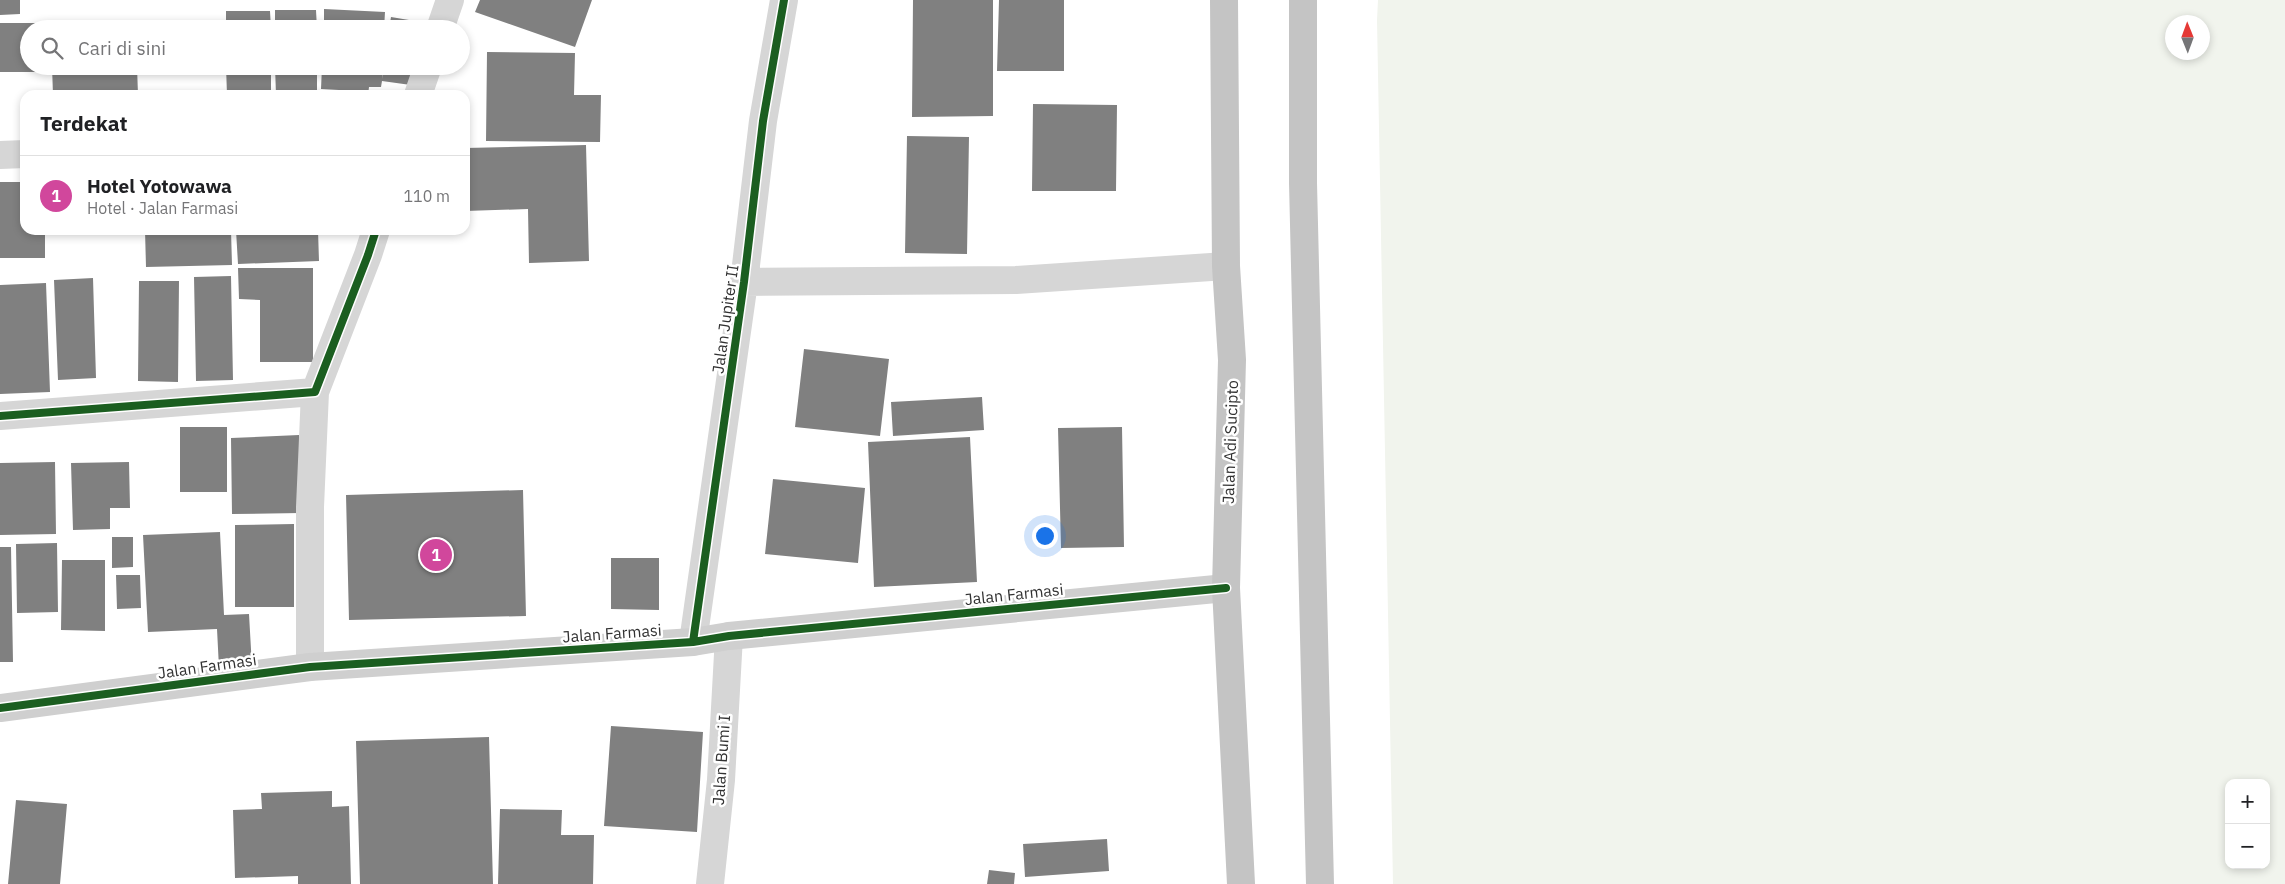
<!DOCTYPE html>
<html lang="id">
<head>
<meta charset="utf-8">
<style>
	body { margin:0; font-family:"IBM Plex Sans",sans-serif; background:#f2f2f2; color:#202124 }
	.controls { position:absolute; right:15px; bottom:15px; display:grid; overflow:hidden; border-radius:10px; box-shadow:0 2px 8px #0003 }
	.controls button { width:45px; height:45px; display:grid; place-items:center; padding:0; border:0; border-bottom:1px solid #e0e0e0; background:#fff; color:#202124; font:25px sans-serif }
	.compass { position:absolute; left:2165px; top:15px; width:45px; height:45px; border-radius:50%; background:#fff; box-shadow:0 2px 8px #0003; rotate:359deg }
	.you { position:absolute; left:1044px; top:535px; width:18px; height:18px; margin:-12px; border:4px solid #fff; border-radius:50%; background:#1a73e8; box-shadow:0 0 0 8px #1a73e833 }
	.badge { display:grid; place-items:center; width:32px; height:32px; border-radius:50%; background:#111827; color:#fff; font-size:16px; font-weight:700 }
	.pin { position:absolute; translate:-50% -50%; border:2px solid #fff; box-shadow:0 1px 5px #0006 }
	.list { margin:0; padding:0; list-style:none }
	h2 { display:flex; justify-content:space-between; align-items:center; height:65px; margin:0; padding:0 20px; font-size:21px }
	h2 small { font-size:16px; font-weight:400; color:#757577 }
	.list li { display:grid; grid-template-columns:32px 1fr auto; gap:15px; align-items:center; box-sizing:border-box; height:80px; padding:0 20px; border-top:1px solid #e0e0e0 }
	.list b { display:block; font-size:19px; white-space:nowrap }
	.list p { margin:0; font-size:16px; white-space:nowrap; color:#757577 }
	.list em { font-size:16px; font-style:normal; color:#757577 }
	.icon { flex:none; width:28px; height:28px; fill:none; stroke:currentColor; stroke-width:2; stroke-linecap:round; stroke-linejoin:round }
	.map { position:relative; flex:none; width:2285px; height:884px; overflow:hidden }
	.search { position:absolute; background:#fff; box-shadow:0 2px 8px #0003; left:20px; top:20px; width:450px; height:55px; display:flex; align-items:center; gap:12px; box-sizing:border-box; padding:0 18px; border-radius:28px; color:#757577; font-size:19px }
	.panel { position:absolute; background:#fff; box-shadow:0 2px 8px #0003; left:20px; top:90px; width:450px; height:145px; border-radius:15px }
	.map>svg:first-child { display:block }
	.green { fill:#f1f4ed; fill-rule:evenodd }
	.building { fill:#808080 }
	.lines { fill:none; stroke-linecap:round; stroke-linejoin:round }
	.street { stroke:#d6d6d6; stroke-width:28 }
	.secondary { stroke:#cfcfcf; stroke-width:28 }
	.highway { stroke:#c4c4c4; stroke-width:28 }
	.cycleway-casing { stroke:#fff; stroke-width:11 }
	.cycleway { stroke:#1b5e20; stroke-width:8 }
	.labels { text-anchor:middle; stroke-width:5; stroke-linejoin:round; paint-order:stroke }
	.street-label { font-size:16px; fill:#323232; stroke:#fff }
</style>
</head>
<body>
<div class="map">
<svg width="2285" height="884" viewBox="0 0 2285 884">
	<rect width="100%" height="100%" fill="#fff"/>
	<path class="green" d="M1378,0H2285V884H1393L1377,20ZM2172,22H2202V52H2172ZM2229,783H2266V865H2229Z"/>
	<path class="building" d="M0,0H20V14L0,15Z
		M480,0H592L575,47L475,12Z
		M913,0H993V116L912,117Z
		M999,0H1064V71H997Z
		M324,9L385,12L384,29H324Z
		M275,10H316L317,29H275Z
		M226,11H270L271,29H226Z
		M391,17L427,23L426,29H389Z
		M136,21V29H51V24Z
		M0,23H47L48,29H29V66H48V72H0Z
		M487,52L575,53L574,95H601L600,142L486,141Z
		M52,66H137L138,95H53Z
		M226,66H271V95H227Z
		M275,66H317V95H276Z
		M322,66H383L382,79L384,66H421L418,86L382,81L381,87H369L368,95H338L339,90L321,89Z
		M1033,104L1117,105L1116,191H1032Z
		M907,136L969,137L967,254L905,253Z
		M586,145L589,261L529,263L528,209L465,211V148Z
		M0,182H25V230H45V258H0Z
		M145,230H231L232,265L146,267Z
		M236,230H318L319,261L238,264Z
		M238,268H313V362H260V300L239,299Z
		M231,276L233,380L196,381L194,277Z
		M93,278L96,378L58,380L54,280Z
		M139,281H179L178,382L138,381Z
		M46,283L50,392L0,394V285Z
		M804,349L889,359L880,436L795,427Z
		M982,397L984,430L893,436L891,402Z
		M180,427H227V492H180Z
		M1122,427L1124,547L1061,548L1058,428Z
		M299,435L301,513L232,514L231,438Z
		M970,437L977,582L874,587L868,442Z
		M55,462L56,534L0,535V463Z
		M129,462L130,508H110V529L73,530L71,463Z
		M773,479L865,488L858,563L765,554Z
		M523,490L526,616L349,620L346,495Z
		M294,524V607H235V525Z
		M220,532L224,615L249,614L252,667L219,668L217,629L148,632L143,535Z
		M112,537H133V567L112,568Z
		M57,543L58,612L17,613L16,544Z
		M0,547H11L13,662H0Z
		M611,558H659V610L611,609Z
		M62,560H105V631L61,630Z
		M116,575H140L141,608L117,609Z
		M611,726L703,732L697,832L604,826Z
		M489,737L493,884H360L356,741Z
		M332,791V807L349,806L351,884H298V876L235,878L233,810L262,809L261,793Z
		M16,800L67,804L60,884H8Z
		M500,809L562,810L561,835H594L593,884H498Z
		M1107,839L1109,871L1025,877L1023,844Z
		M989,870L1015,873L1014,884H987Z"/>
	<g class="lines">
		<path class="street" d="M440,29L450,0
			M418,95L428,66
			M0,155L25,154
			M744,282L1016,280L1226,266
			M0,416L315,392L368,255L376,230
			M693,642L744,282L763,121L784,0
			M310,667V507L315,392
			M710,884L721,780L729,636"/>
		<path class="secondary" d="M0,708L310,667L693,642L729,636L1226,588"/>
		<path class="highway" d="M1224,0L1226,266L1232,360L1226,588L1241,884
			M1303,0V183L1320,884"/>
		<g class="cycleway-casing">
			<path id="cycleway" d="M0,416L315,392L368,255L376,230
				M693,642L744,282L763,121L784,0
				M0,708L310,667L693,642L729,636L1226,588"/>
		</g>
		<use href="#cycleway" class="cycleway"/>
	</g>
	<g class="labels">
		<g class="street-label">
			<text transform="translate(725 319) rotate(-82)" y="6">Jalan Jupiter II</text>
			<text transform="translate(1230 442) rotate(-88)" y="6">Jalan Adi Sucipto</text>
			<text transform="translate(1014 594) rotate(-6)" y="6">Jalan Farmasi</text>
			<text transform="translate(612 633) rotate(-4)" y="6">Jalan Farmasi</text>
			<text transform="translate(207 666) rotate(-8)" y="6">Jalan Farmasi</text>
			<text transform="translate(721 760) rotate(-86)" y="6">Jalan Bumi I</text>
		</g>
	</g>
</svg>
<div class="controls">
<button>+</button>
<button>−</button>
</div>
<svg class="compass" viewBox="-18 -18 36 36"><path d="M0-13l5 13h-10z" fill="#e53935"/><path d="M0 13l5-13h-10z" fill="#757577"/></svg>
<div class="you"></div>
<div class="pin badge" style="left:436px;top:555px;background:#d1479c">1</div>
<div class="search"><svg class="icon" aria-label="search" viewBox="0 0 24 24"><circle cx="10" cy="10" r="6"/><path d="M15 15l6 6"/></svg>Cari di sini</div>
<section class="panel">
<h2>Terdekat<small></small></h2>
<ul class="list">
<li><span class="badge" style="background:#d1479c">1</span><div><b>Hotel Yotowawa</b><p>Hotel · Jalan Farmasi</p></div><em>110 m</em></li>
</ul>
</section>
</div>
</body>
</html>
